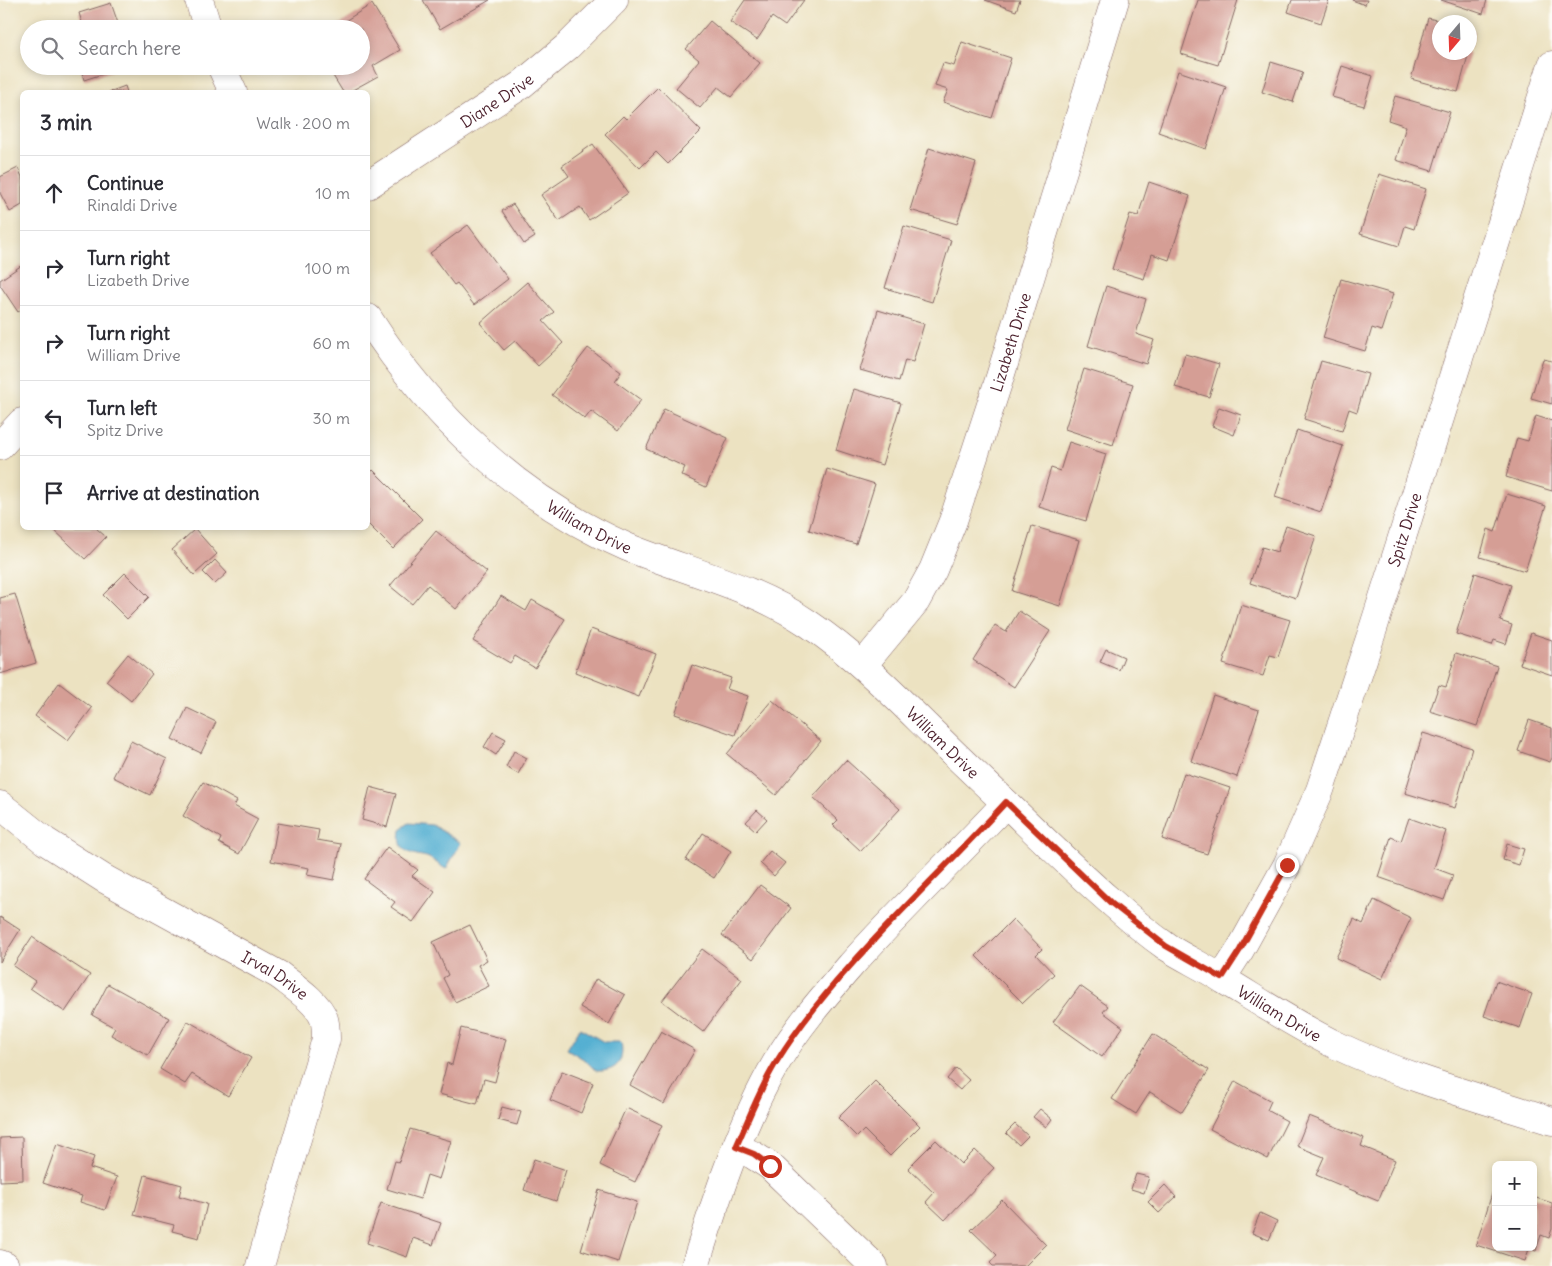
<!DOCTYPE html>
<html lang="en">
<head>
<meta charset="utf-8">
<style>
	body { margin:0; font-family:Delius,sans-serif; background:#f2f2f3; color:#2b2b33 }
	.controls { position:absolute; right:15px; bottom:15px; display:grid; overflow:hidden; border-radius:8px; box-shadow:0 2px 8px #0003 }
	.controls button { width:45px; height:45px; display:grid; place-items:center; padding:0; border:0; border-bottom:1px solid #e1e1e2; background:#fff; color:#2b2b33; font:25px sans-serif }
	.compass { position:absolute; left:1432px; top:15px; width:45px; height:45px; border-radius:50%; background:#fff; box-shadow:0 2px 8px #0003; rotate:199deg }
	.stop { position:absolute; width:15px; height:15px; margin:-11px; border:4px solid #c8321e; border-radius:50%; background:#fff }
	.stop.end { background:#c8321e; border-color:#fff; box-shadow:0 1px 5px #0008 }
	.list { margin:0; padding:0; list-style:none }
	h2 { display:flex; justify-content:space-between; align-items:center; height:65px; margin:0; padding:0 20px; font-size:21px }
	h2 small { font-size:16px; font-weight:400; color:#7c7c81 }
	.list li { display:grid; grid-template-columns:32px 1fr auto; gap:15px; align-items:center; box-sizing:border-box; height:75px; padding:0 20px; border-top:1px solid #e1e1e2 }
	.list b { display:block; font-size:19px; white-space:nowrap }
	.list p { margin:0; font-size:16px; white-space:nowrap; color:#7c7c81 }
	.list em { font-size:16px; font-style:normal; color:#7c7c81 }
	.icon { flex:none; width:28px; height:28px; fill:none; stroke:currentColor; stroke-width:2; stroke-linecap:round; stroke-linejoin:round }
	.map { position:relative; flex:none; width:1552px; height:1266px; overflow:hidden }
	.search { position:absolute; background:#fff; box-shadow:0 2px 8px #0003; left:20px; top:20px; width:350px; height:55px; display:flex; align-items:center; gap:12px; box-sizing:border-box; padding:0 18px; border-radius:28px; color:#7c7c81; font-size:19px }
	.panel { position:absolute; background:#fff; box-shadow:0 2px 8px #0003; left:20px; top:90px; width:350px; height:440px; border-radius:8px }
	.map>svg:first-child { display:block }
	.water { fill:#53afd1; stroke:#4e677e }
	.building { fill:#d59e95 }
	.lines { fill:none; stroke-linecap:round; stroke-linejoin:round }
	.minor-casing { stroke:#836360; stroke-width:29 }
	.minor { stroke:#fff; stroke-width:28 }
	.route { stroke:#c8321e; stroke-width:6 }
	.labels { text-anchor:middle; stroke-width:4.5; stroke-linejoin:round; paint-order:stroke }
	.street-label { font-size:16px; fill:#4a1f2b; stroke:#fdfcf7 }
</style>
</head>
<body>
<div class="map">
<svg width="1552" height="1266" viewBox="0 0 1552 1266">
	<rect width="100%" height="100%" fill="#fdfcf7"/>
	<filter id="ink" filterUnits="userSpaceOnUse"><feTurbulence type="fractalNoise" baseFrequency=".02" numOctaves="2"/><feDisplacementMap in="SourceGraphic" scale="10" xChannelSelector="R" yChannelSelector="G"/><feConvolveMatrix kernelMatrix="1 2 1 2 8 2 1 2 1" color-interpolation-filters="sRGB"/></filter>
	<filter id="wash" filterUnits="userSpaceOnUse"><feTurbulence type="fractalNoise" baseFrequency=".0096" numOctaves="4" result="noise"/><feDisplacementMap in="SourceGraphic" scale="20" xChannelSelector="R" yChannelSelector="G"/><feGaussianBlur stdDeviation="1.12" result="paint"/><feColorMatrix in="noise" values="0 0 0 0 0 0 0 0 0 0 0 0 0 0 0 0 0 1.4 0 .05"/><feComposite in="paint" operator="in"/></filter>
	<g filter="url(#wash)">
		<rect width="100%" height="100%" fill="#ece2c1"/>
		<path class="water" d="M409,823L432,825L461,843L446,869C440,866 435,861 429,858C425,856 421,856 417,855C401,851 399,845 401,829Z
			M580,1028L604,1042H621C625,1062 616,1072 596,1071L585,1060L567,1049Z"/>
		<g id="blocks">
			<path class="building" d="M423,0H490L440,29Z
				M745,0H804L785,26L772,17L757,40L730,22Z
				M985,0H1020L1016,11Z
				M1198,0H1238L1218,65L1181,54Z
				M1292,0H1329L1321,23L1288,12Z
				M1352,0H1367L1365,5Z
				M1441,0H1487L1483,14Z
				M111,3L120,29H84L79,13Z
				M372,4L400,50L373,66L378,76L349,92H343L327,66H361V29H332Z
				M1428,18L1440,21V52H1469L1458,92L1411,79Z
				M710,21L760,63L731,97L718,87L700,108L676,88L699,60L686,49Z
				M1470,30L1475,31L1470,49Z
				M962,42L1011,58L992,118L943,102L948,90L935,86L943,63L954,66Z
				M1271,62L1303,72L1293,102L1262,92Z
				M80,66H124V67L84,80Z
				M1342,66L1373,76L1364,106L1332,97Z
				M1178,71L1226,87L1206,149L1158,132Z
				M125,86L127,92H109Z
				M658,87L701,131L668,164L656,152L640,168L605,134L623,116L626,119Z
				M1395,96L1450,112L1432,171L1396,160L1406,126L1388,120Z
				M593,144L628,193L589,220L580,207L559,221L541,195L569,176L562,166Z
				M929,148L976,163L957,224L910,210Z
				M18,168L22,177V205L10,212L0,193V177Z
				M1379,174L1426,189L1414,229L1405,226L1399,246L1360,234Z
				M1149,182L1190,196L1169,260L1152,254L1144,279L1112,269L1130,214L1138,216Z
				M513,204L535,237L524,244L502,211Z
				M468,225L508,279L474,305L457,283L454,285L430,253Z
				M904,226L951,240L932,302L885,288Z
				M22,265V309L18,312L0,285V280Z
				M1341,279L1393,294L1381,331L1372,328L1365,351L1323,338Z
				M527,282L554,312L543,321L563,343L538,366L515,341L504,350L480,323Z
				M1106,286L1146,299L1136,334L1154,340L1146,364L1088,346Z
				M878,310L924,324L913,362L905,360L899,381L860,370Z
				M588,348L621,372L615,381L641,400L618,431L591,411L585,419L552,395Z
				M1185,354L1219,364L1209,397L1175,387Z
				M1543,359L1552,361V404L1531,398Z
				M1321,361L1368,374L1357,412L1349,409L1342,431L1304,419Z
				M1084,369L1133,384L1113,445L1065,429Z
				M854,389L901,403L882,465L836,450Z
				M1219,407L1241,415L1234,435L1212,426Z
				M664,409L728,438L706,487L681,475L685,467L646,449Z
				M1536,416L1552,421V491L1506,477L1517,438L1528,441Z
				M1297,430L1343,446L1321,512L1275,497Z
				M1069,442L1106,454L1086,521L1039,507L1051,468L1060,471Z
				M827,469L875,484L856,544L809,530Z
				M373,470L422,519L393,549L368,524V475Z
				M1507,494L1546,506L1525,571L1480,557L1488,529L1495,532Z
				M1032,526L1079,540L1060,606L1012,591Z
				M1286,526L1316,536L1296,598L1250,583L1262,547L1277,552Z
				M52,528H96L106,537L85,559Z
				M195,529L217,554L194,575L172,550Z
				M436,531L487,572L456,609L428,585L412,604L390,586Z
				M215,560L227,573L215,584L203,572Z
				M125,573L149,597L127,619L103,595Z
				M1475,573L1511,585L1500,621L1512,625L1506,644L1494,640L1492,645L1456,634Z
				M15,594L36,663L0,674V598Z
				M501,596L526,611L532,600L565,619L535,668L515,656L510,663L473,641Z
				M1241,605L1290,620L1278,657L1270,655L1263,676L1223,664Z
				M1019,611L1050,631L1014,687L973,660L995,625L1006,632Z
				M591,629L656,654L639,697L575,672Z
				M1531,633L1552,640V675L1520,664Z
				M1106,649L1124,657L1119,670L1100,662Z
				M1456,653L1497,666L1477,726L1430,711L1439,685L1446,687Z
				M128,654L152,674L131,701L106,681Z
				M692,665L731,678L727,689L748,696L735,735L675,714Z
				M59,683L92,708L68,740L35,716Z
				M1213,695L1259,710L1237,777L1191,761Z
				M772,700L821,741L776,795L727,754Z
				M187,708L216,722L201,753L172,739Z
				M1529,720L1552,728V758L1550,762L1518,751Z
				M493,732L506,739L496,755L484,747Z
				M1423,733L1472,748L1455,808L1405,793Z
				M131,741L167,759L150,795L113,777Z
				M514,751L527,758L518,774L506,767Z
				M846,760L900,809L861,851L833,825L838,820L813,797Z
				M1184,773L1230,788L1207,854L1162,839Z
				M203,782L237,801L234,806L258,819L239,854L219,843L221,838L183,816Z
				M370,787L396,794L387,827L362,820Z
				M757,810L767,819L756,831L746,822Z
				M1409,818L1446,831L1434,868L1453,875L1444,900L1378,877L1391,837L1401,841Z
				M278,823L319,830L317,840L341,844L334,880L307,875L309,868L271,861Z
				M703,833L731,851L714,878L686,860Z
				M1507,844L1524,849L1519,865L1503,860Z
				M387,847L418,870L412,876L435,892L413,922L391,907L395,902L364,879Z
				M770,851L785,863L774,876L760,863Z
				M760,885L791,908L753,959L722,935Z
				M1374,900L1411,918L1382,979L1336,958L1354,919L1363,924Z
				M0,917L20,930L0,962Z
				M1013,919L1042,949L1036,955L1054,974L1023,1003L976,956Z
				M470,925L487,960L478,965L489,986L455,1002L443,978L448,975L433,942Z
				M32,937L90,975L65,1012L30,988L35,981L13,966Z
				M702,949L742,979L703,1032L662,1001Z
				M596,979L625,995L609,1024L580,1007Z
				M1496,981L1532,994L1520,1028L1484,1016Z
				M108,984L169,1018L148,1055L111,1035L115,1028L92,1015Z
				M1080,986L1108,1006L1103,1012L1123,1027L1102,1057L1053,1022Z
				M188,1021L251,1058L228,1096L192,1074L185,1084L160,1069Z
				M461,1028L506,1039L495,1082L484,1079L477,1104L439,1094L447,1063L452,1065Z
				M661,1031L695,1050L664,1104L630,1085Z
				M1153,1034L1209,1070L1182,1112L1150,1092L1136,1114L1112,1099Z
				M956,1068L969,1080L960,1090L947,1079Z
				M562,1071L593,1083L581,1113L550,1100Z
				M875,1081L920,1126L890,1156L864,1130L857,1137L838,1118Z
				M1235,1081L1271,1101L1267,1110L1287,1121L1268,1159L1210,1129Z
				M502,1107L521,1112L517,1125L498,1120Z
				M626,1108L662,1125L635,1182L600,1165Z
				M1040,1109L1052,1119L1046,1127L1033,1117Z
				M1309,1116L1364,1138L1361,1146L1395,1160L1378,1201L1316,1175L1324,1157L1297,1146Z
				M1015,1124L1028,1136L1019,1145L1006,1133Z
				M410,1129L451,1141L439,1179L427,1175L420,1199L387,1189L395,1161L399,1162Z
				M22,1137L23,1180L0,1181V1138Z
				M936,1140L961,1164L975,1150L994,1168L945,1220L926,1202L934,1193L908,1168Z
				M57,1144L94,1157L90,1168L117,1177L105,1210L80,1202L82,1196L43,1183Z
				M534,1159L566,1170L556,1201L524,1190Z
				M1136,1174L1149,1177L1144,1193L1131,1189Z
				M145,1175L182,1185L179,1196L207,1204L199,1238L172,1231L174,1225L134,1215Z
				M1495,1184L1496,1247H1533V1197L1552,1203V1229L1549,1238L1541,1235L1536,1251L1529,1249L1525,1261L1476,1245Z
				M1165,1185L1176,1197L1159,1213L1148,1202Z
				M599,1190L637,1202L618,1262L581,1250Z
				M1002,1200L1046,1245L1025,1266H993L990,1263L997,1255L971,1230Z
				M381,1203L441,1223L433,1245L413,1238L407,1257L367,1243Z
				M1260,1213L1277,1221L1269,1240L1252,1233Z"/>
		</g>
	</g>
	<g filter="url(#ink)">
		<use href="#blocks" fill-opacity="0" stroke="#836360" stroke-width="1"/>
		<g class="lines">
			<g class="minor-casing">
				<g id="minor">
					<path d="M199,0L208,29"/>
					<path d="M221,66L233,92"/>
					<path id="s1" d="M368,185L521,85L568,46L614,0"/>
					<path id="s2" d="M368,318C430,415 519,500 627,547C688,572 753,586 809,624C856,656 894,695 935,735C959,759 984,782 1009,806C1042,838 1075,871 1110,901C1128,917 1147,933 1167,947C1186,959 1206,968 1224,980C1262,1003 1298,1027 1338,1046C1406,1078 1481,1098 1552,1121"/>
					<path d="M0,446L22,422"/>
					<path id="s3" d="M863,665L916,601L933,570L953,521L1000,377L1115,0"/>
					<path id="s4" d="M0,805L45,841L103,878L279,975C293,986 318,1002 324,1019C326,1025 326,1032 326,1039L260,1266"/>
					<path id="s5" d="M1222,978L1240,950L1287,865L1320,790L1373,629L1552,65"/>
					<path d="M736,1147L753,1155L770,1166L874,1266"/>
					<path d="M0,1264L5,1266"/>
					<path d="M695,1266C716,1199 741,1123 776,1063C797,1027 825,995 852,964C902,908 956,857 1006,803"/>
				</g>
			</g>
			<use href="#minor" class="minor"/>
		</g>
	</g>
	<g class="lines" filter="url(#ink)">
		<path class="route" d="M770,1166L754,1154L736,1147C749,1118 760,1088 777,1061C798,1027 824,995 851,965C901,909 955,858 1006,802L1111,903L1166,946L1222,978L1240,950L1287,865"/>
	</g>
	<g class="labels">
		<g class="street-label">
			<text dy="6" stroke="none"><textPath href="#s1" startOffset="154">Diane Drive</textPath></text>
			<text dy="6" stroke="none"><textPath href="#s3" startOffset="359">Lizabeth Drive</textPath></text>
			<text dy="6" stroke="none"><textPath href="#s2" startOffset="308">William Drive</textPath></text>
			<text dy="6" stroke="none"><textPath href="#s5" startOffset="486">Spitz Drive</textPath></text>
			<text dy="6" stroke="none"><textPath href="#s2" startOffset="728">William Drive</textPath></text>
			<text dy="6" stroke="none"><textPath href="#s4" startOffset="324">Irval Drive</textPath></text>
			<text dy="6" stroke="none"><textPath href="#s2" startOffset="1162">William Drive</textPath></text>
		</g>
	</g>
</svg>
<div class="controls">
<button>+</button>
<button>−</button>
</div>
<svg class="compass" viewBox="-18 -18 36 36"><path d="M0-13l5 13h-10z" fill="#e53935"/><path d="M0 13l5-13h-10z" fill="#7c7c81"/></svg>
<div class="stop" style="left:770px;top:1166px"></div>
<div class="stop end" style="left:1287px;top:865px"></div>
<div class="search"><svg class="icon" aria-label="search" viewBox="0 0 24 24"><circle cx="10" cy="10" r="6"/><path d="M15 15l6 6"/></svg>Search here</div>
<section class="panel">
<h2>3 min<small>Walk · 200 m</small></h2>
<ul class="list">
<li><svg class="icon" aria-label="ahead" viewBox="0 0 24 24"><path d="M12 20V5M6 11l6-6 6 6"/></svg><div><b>Continue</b><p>Rinaldi Drive</p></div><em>10 m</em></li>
<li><svg class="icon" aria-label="right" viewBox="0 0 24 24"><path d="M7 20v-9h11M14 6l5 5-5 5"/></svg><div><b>Turn right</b><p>Lizabeth Drive</p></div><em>100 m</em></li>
<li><svg class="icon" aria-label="right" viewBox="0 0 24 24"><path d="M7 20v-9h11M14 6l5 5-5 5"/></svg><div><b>Turn right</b><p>William Drive</p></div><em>60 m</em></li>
<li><svg class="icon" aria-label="left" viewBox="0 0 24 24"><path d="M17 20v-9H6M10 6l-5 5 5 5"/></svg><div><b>Turn left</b><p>Spitz Drive</p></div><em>30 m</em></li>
<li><svg class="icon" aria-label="arrive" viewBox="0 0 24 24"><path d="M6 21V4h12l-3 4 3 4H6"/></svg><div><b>Arrive at destination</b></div></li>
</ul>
</section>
</div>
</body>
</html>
